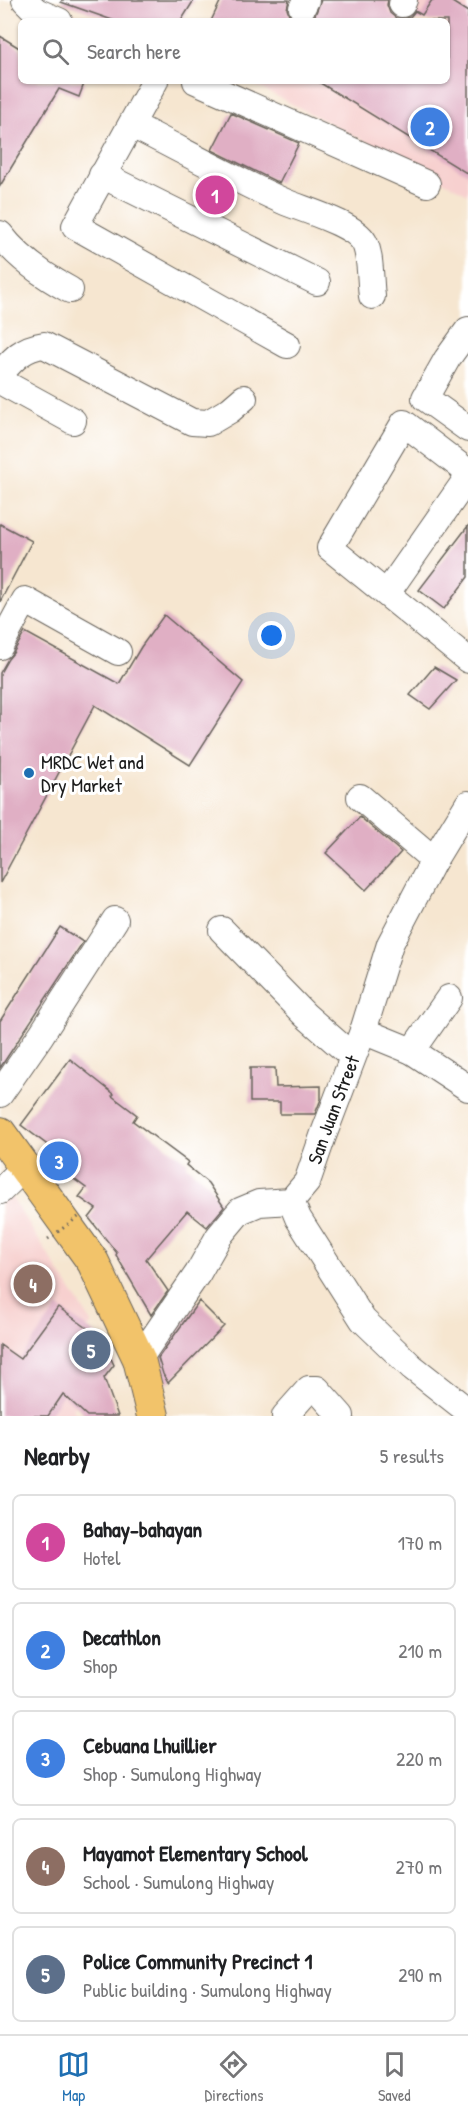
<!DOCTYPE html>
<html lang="en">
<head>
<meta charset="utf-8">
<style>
	body { margin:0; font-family:"Patrick Hand",sans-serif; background:#f6f6f6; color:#202124 }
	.you { position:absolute; left:272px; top:636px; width:21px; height:21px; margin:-15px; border:4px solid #fff; border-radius:50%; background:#1a73e8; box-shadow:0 0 0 9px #1a73e833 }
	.badge { display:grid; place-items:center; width:39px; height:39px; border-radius:50%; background:#1f6fb2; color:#fff; font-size:20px; font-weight:700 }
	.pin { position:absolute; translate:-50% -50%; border:3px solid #fff; box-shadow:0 2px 6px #0006 }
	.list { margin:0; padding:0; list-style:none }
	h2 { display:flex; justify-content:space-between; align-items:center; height:78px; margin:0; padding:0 24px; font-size:26px }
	h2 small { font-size:20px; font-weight:400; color:#757577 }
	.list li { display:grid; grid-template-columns:39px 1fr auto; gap:18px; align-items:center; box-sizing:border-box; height:96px; margin:0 12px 12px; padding:0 12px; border:2px solid #e0e0e0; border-radius:9px }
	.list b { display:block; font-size:22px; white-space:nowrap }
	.list p { margin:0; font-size:20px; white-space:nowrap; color:#757577 }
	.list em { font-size:20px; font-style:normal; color:#757577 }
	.icon { flex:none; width:33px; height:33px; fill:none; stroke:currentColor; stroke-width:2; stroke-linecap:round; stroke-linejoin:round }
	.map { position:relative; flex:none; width:468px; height:1416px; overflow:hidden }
	.search { position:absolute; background:#fff; box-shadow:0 2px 4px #0004; left:18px; right:18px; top:18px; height:66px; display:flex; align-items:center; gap:15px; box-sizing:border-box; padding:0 21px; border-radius:9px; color:#757577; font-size:22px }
	.sheet { height:618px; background:#fff }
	nav { display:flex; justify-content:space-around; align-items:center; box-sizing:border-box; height:84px; border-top:2px solid #e0e0e0; background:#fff; font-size:16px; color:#757577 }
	nav a { display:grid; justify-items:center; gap:3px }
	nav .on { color:#1f6fb2 }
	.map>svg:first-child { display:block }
	.built { fill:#f7d0cf }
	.building { fill:#e0afc4 }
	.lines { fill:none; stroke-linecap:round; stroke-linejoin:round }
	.minor-casing { stroke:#68635b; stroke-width:28 }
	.major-casing { stroke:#68635b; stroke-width:34 }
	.minor { stroke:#fff; stroke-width:26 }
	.major { stroke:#f2c36a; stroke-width:32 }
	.path-bridge { stroke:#68635b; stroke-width:3; stroke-dasharray:1.5 4.5; stroke-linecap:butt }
	.poi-dot { fill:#1f6fb2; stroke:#fff; stroke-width:2 }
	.labels { text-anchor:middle; stroke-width:6; stroke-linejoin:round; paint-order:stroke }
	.poi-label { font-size:20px; fill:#1c1c1c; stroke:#fff; text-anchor:start }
	.street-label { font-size:20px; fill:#1c1c1c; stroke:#fff }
</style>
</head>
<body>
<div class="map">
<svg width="468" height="1416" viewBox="0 0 468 1416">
	<rect width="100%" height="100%" fill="#fff"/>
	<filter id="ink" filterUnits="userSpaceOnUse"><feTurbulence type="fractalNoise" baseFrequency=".0167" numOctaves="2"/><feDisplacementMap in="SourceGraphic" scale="12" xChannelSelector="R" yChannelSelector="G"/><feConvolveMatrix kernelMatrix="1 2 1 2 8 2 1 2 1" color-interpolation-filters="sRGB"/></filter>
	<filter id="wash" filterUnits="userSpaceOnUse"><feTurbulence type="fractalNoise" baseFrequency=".008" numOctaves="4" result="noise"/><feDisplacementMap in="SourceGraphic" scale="24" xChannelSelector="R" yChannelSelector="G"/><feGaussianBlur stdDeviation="1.35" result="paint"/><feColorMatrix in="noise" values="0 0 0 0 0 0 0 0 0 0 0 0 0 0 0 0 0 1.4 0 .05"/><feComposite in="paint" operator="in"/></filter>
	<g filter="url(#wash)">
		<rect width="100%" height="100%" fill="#f6e6d0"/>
		<path class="built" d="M287,0H468V194L249,82L447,81V21H277Z
			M1,1181L92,1323L56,1371L82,1396L73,1410L80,1416H0Z"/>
		<g id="blocks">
			<path class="building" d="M62,0H194L181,21H115L61,2Z
				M221,0H289L287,9L290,17L295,21H211Z
				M321,0H388L387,5L390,13L396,18L402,19L410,17L415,11L422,15L432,0H449L468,12V174L317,81H447V21H309L315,15Z
				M0,36L21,49V81H85L79,97L59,89L0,186Z
				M231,113L299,143L279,183L212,150Z
				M0,524L32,541L0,602Z
				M468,526V577L444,609L419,590Z
				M164,615L243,682L190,765L95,705L0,883V673L8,659L13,653L25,632L119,684L141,647Z
				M434,667L456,680L430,709L410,695Z
				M360,817L401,852L366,890L326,853Z
				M60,927L83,942L0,1068V1021Z
				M70,1059L114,1094L112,1096L137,1115L133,1121L188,1162L186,1165L208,1183L224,1207L207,1227L187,1211L146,1259L168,1291L151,1315L116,1255L117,1253L89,1218L96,1209L79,1197L86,1188L51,1162L58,1153L21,1125Z
				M250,1068H275L276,1087L321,1086V1099L315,1114H280V1102H250Z
				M199,1301L224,1326L168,1383L163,1374L158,1358Z
				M58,1307L101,1338L114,1365L104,1378L118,1416H87L63,1394L48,1416H0V1345L20,1359Z"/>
		</g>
	</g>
	<g filter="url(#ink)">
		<use href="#blocks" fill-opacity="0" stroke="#68635b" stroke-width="1.5"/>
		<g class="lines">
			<g class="minor-casing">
				<g id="minor">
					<path d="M25,0L36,11L59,21"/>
					<path d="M402,4L404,0"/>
					<path d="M302,8L306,0"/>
					<path d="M155,81L75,226L287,345"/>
					<path d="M196,81L427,184"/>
					<path d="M132,125C182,150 231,178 283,201C303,210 353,223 364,242C371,254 370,282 372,296"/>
					<path d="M102,175L317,282"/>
					<path d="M0,234C18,258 44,276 70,290"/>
					<path d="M468,330L447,359L425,398L468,429"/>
					<path d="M0,374C14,358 23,348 44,345L192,422L208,423L230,410L244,398"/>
					<path d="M0,381L73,421"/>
					<path d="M468,472L404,423L330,548L468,660"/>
					<path d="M387,593L468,477"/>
					<path d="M0,646L25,600L118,652"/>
					<path d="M360,797L434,860"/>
					<path d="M222,930L305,1015L352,1056"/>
					<path d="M363,1031L412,1051L468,1088"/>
					<path d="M412,1051L449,998"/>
					<path d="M0,1094L41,1035L115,920"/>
					<path d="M0,1191L24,1168"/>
					<path d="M291,1201L298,1218L363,1320L412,1367L468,1411"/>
					<path id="s1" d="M139,1359L198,1273L219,1236L240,1211L259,1203L291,1201L307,1182L323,1136L363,1031L390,944L434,860L468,804"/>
					<path d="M285,1416L309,1389H317L341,1416"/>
				</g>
			</g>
			<g class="major-casing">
				<path id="major" d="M0,1133L93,1262L139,1359L153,1416"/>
			</g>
			<use href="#minor" class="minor"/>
			<use href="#major" class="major"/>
			<path class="path-bridge" d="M48,1239L81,1215"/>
		</g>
	</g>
	<circle class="poi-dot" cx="29" cy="773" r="6"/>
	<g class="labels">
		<g class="poi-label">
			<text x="41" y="769">MRDC Wet and<tspan x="41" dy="23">Dry Market</tspan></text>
		</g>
		<g class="street-label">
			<text dy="7" stroke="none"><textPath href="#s1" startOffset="334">San Juan Street</textPath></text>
		</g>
	</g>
</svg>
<div class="you"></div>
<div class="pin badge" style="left:215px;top:195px;background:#d1479c">1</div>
<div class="pin badge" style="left:430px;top:127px;background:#3f7fe0">2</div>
<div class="pin badge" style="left:59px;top:1161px;background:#3f7fe0">3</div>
<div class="pin badge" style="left:33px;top:1284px;background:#8d6e63">4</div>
<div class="pin badge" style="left:91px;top:1350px;background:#5c6f8a">5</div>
<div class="search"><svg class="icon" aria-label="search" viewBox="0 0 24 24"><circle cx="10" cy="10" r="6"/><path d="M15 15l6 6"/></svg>Search here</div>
</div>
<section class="sheet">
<h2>Nearby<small>5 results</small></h2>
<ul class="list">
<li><span class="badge" style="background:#d1479c">1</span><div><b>Bahay-bahayan</b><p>Hotel</p></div><em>170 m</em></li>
<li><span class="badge" style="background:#3f7fe0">2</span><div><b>Decathlon</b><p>Shop</p></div><em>210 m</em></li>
<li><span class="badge" style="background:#3f7fe0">3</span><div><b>Cebuana Lhuillier</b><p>Shop · Sumulong Highway</p></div><em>220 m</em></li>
<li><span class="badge" style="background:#8d6e63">4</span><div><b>Mayamot Elementary School</b><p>School · Sumulong Highway</p></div><em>270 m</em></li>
<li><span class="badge" style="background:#5c6f8a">5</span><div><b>Police Community Precinct 1</b><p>Public building · Sumulong Highway</p></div><em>290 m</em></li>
</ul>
</section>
<nav>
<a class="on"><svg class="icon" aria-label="map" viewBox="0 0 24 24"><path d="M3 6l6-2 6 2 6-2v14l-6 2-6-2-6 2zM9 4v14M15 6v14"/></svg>Map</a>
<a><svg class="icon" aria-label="directions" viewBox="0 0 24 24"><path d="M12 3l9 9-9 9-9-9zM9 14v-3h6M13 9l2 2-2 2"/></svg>Directions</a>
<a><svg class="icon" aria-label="saved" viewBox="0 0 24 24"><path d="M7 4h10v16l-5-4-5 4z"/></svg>Saved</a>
</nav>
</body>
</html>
